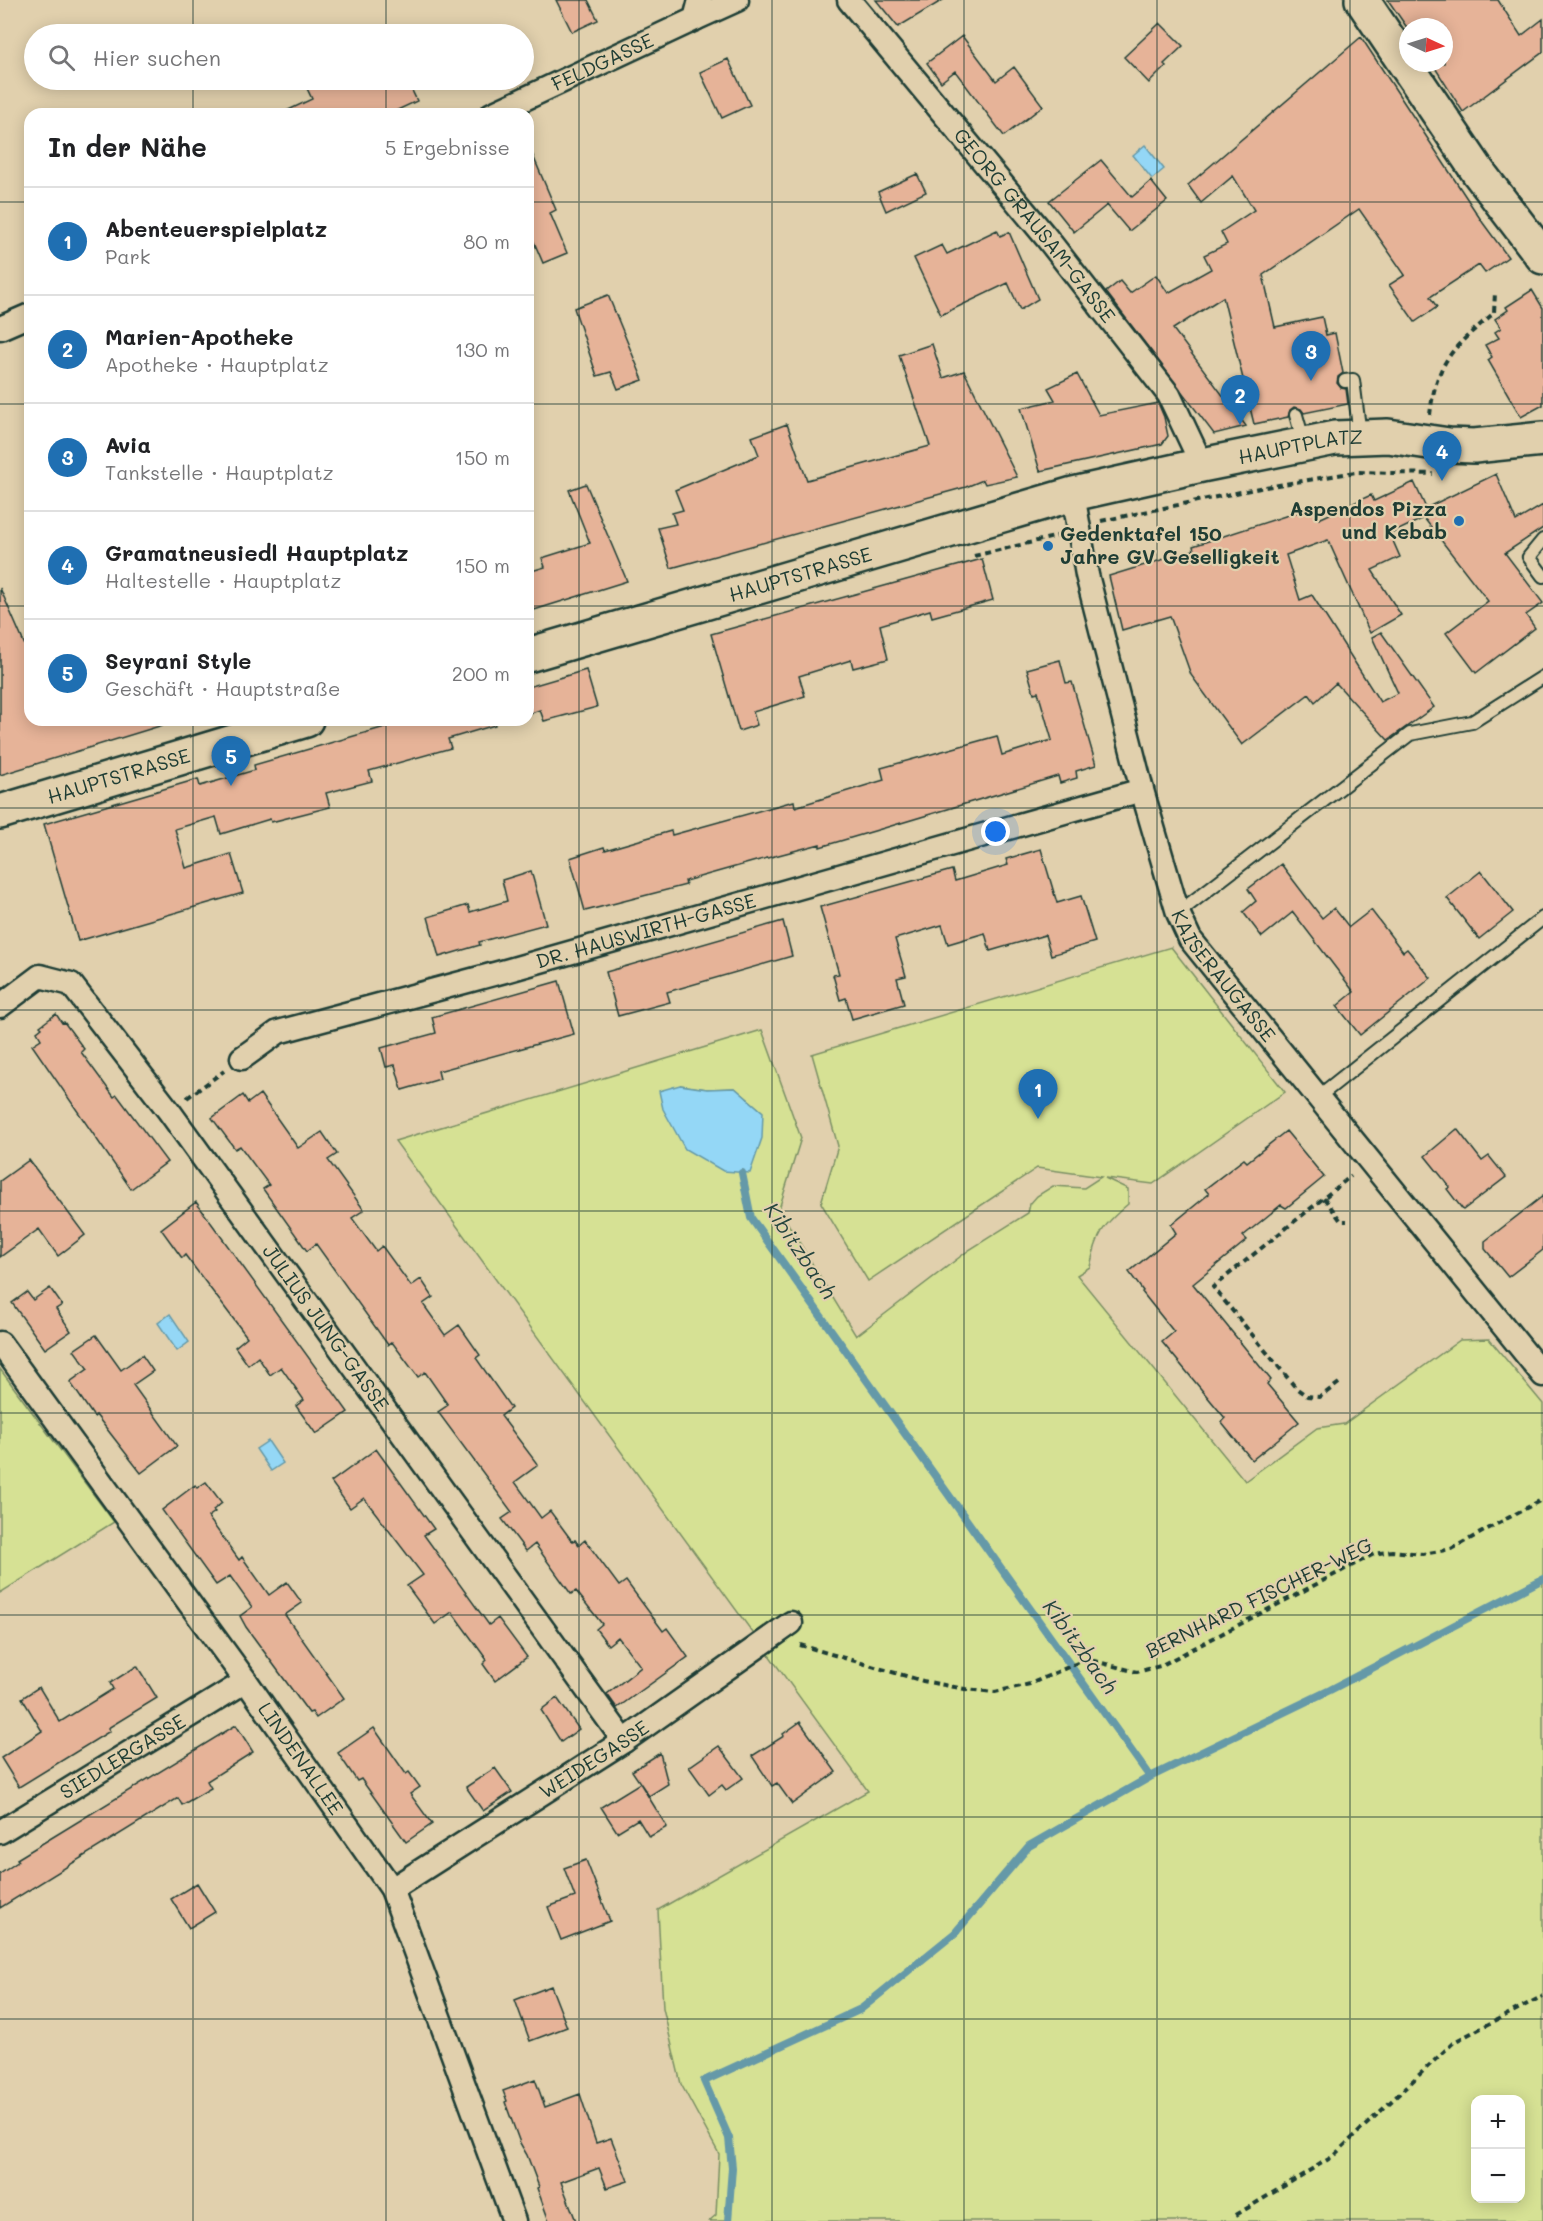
<!DOCTYPE html>
<html lang="de">
<head>
<meta charset="utf-8">
<style>
	body { margin:0; font-family:Mali,sans-serif; background:#f2f2f2; color:#202124 }
	.controls { position:absolute; right:18px; bottom:18px; display:grid; overflow:hidden; border-radius:12px; box-shadow:0 3px 15px #0003 }
	.controls button { width:54px; height:54px; display:grid; place-items:center; padding:0; border:0; border-bottom:2px solid #e0e0e0; background:#fff; color:#202124; font:30px sans-serif }
	.compass { position:absolute; left:1399px; top:18px; width:54px; height:54px; border-radius:50%; background:#fff; box-shadow:0 3px 15px #0003; rotate:94deg }
	.you { position:absolute; left:996px; top:832px; width:21px; height:21px; margin:-15px; border:4px solid #fff; border-radius:50%; background:#1a73e8; box-shadow:0 0 0 9px #1a73e833 }
	.badge { display:grid; place-items:center; width:39px; height:39px; border-radius:50%; background:#1f6fb2; color:#fff; font-size:20px; font-weight:700 }
	.pin { position:absolute; translate:-50% -50px; filter:drop-shadow(0 2px 3px #0008) }
	.pin::after { content:''; position:absolute; top:32px; width:21px; height:18px; background:inherit; clip-path:polygon(0 0,100% 0,50% 100%) }
	.list { margin:0; padding:0; list-style:none }
	h2 { display:flex; justify-content:space-between; align-items:center; height:78px; margin:0; padding:0 24px; font-size:26px }
	h2 small { font-size:20px; font-weight:400; color:#757577 }
	.list li { display:grid; grid-template-columns:39px 1fr auto; gap:18px; align-items:center; box-sizing:border-box; height:108px; padding:0 24px; border-top:2px solid #e0e0e0 }
	.list b { display:block; font-size:22px; white-space:nowrap }
	.list p { margin:0; font-size:20px; white-space:nowrap; color:#757577 }
	.list em { font-size:20px; font-style:normal; color:#757577 }
	.icon { flex:none; width:33px; height:33px; fill:none; stroke:currentColor; stroke-width:2; stroke-linecap:round; stroke-linejoin:round }
	.map { position:relative; flex:none; width:1543px; height:2221px; overflow:hidden }
	.search { position:absolute; background:#fff; box-shadow:0 3px 15px #0003; left:24px; top:24px; width:510px; height:66px; display:flex; align-items:center; gap:15px; box-sizing:border-box; padding:0 21px; border-radius:33px; color:#757577; font-size:22px }
	.panel { position:absolute; background:#fff; box-shadow:0 3px 15px #0003; left:24px; top:108px; width:510px; height:618px; border-radius:18px }
	.map>svg:first-child { display:block }
	.green { fill:#d6e194; stroke:#7a8f64; stroke-width:1.5; fill-rule:evenodd }
	.water { fill:#94d7f6; stroke:#6599a8; stroke-width:1.5 }
	.lines { fill:none; stroke-linecap:round; stroke-linejoin:round }
	.stream { stroke:#6599a8; stroke-width:8 }
	.building { fill:#e6b398; stroke:#1f3d34; stroke-width:1.5 }
	.lane-casing { stroke:#1f3d34; stroke-width:16 }
	.street-casing { stroke:#1f3d34; stroke-width:27 }
	.secondary-casing { stroke:#1f3d34; stroke-width:38 }
	.path { stroke:#1f3d34; stroke-width:4; stroke-dasharray:6 4.5; stroke-linecap:butt }
	.lane { stroke:#e1d0ad; stroke-width:12 }
	.street { stroke:#e1d0ad; stroke-width:22 }
	.secondary { stroke:#e1d0ad; stroke-width:33 }
	.grid { fill:none; stroke:#1f3d34; stroke-width:1.5; stroke-opacity:0.55 }
	.poi-dot { fill:#1f6fb2; stroke:#e1d0ad; stroke-width:2 }
	.labels { text-anchor:middle; stroke-width:4.5; stroke-linejoin:round; paint-order:stroke }
	.street-label { font-size:20px; fill:#1f3d34; stroke:#e1d0ad }
	.poi-label { font-size:20px; font-weight:bold; fill:#1f3d34; stroke:#e1d0ad; text-anchor:end }
	.water-label { font-size:21px; font-style:italic; fill:#25453e; stroke:#e1d0ad }
</style>
</head>
<body>
<div class="map">
<svg width="1543" height="2221" viewBox="0 0 1543 2221">
	<rect width="100%" height="100%" fill="#e1d0ad"/>
	<filter id="ink" filterUnits="userSpaceOnUse"><feTurbulence type="fractalNoise" baseFrequency=".0167" numOctaves="2"/><feDisplacementMap in="SourceGraphic" scale="12" xChannelSelector="R" yChannelSelector="G"/><feConvolveMatrix kernelMatrix="1 2 1 2 8 2 1 2 1" color-interpolation-filters="sRGB"/></filter>
	<g filter="url(#ink)">
		<path class="green" d="M1171,947L1285,1092L1153,1184L1105,1178L1128,1189V1204C1102,1226 1097,1234 1090,1267L1077,1275L1245,1481L1317,1428L1344,1424L1460,1340L1489,1339L1543,1404V2221H709L716,2215L719,2154L681,2084L663,2008L658,1910L868,1791L395,1141L762,1030L801,1138L779,1209L856,1336L969,1250L1028,1213L1030,1204L1037,1196L1053,1186L1084,1188L1101,1177L1037,1168L868,1281L821,1203L838,1146L812,1054ZM680,1085L707,1089L735,1088L763,1112ZM1476,2100H1520V2198H1476Z
			M0,1369L114,1522L0,1593Z"/>
		<path class="water" d="M1145,145L1164,169L1152,179L1133,155Z
			M680,1085L707,1089L735,1088L763,1112L762,1138L750,1173L723,1171L685,1149L663,1109L659,1091Z
			M170,1314L189,1342L177,1351L158,1323Z
			M268,1441L283,1463L271,1471L256,1449Z"/>
		<g class="lines">
			<path class="stream" d="M742,1173L751,1218L1150,1777L1330,1690L1543,1579
				M728,2221L732,2168L729,2138L704,2081L861,2009L955,1933L1029,1846L1150,1777"/>
		</g>
		<path class="building" d="M556,0H588L598,20L572,32Z
			M876,0H943L898,27Z
			M1388,0H1498L1521,36L1543,19V52L1463,112L1432,63H1444V27H1408V29Z
			M1160,23L1183,46L1164,64L1166,66L1149,83L1124,57Z
			M962,36L996,81L1014,67L1043,106L1004,136L955,71L941,82L927,63Z
			M1361,37L1483,223L1508,257L1485,273L1479,265L1430,297L1437,307L1415,322L1389,285L1405,275L1359,209L1263,275L1275,327L1322,317L1326,335L1335,333L1343,373L1338,377L1337,383L1341,388L1346,389L1348,404L1304,413L1301,409L1294,407L1290,410L1288,417L1254,424L1223,297L1173,329L1246,426L1214,434L1106,292L1120,281L1130,293L1156,275L1168,293L1211,269L1204,255L1227,244L1221,232L1254,210L1233,176L1201,203L1188,185Z
			M728,59L750,105L722,118L700,72Z
			M303,80H407L417,101L389,114H280L312,99Z
			M528,144L556,210L550,213L567,253L543,263L528,228Z
			M1101,160L1132,197L1151,181L1167,201L1129,231L1107,205L1074,232L1049,201Z
			M917,174L926,192L886,211L878,192Z
			M997,230L1000,236L1009,232L1038,299L1020,310L1008,283L941,315L914,258L942,245L947,254Z
			M1532,290L1543,308V405L1521,417L1488,360L1492,357L1485,345L1499,338L1495,332L1501,328L1495,319L1508,310L1506,307Z
			M608,295L643,380L618,389L611,372L597,376L574,308Z
			M932,344L943,378L964,371L1017,477L985,484L983,480L966,487L671,568L658,528L676,524L672,513L683,510L675,490L759,455L752,437L787,424L807,480L930,446L899,355Z
			M1077,374L1099,415L1158,403L1164,417L1168,436L1162,444L1040,471L1021,408L1055,400L1048,388Z
			M1496,474L1516,521L1543,505V528L1505,553L1543,603L1526,615L1535,628L1476,673L1446,633L1488,601L1424,518L1390,534L1400,557L1372,570L1401,615L1370,633L1328,540L1286,555L1300,600L1312,595L1380,702L1398,693L1372,637L1381,632L1434,707L1388,740L1336,683L1315,702L1309,694L1242,745L1191,675L1170,616L1122,630L1109,576L1194,550L1193,546L1313,507L1319,519L1371,495L1374,501L1414,482L1426,508Z
			M586,484L627,581L534,610L528,596V572L545,567L542,558L590,543L569,490Z
			M982,559L993,600L932,617L930,610L880,625L888,659L853,668L851,660L799,676L805,696L753,712L757,725L739,731L711,634Z
			M0,588L30,657V720H162L163,725L0,775Z
			M1060,660L1066,683L1072,682L1096,765L1076,771L1077,778L1060,783L1058,776L881,829L820,847V844L756,861L685,881L686,885L585,911L570,858L604,847L605,850L671,831L672,835L794,801L795,807L884,780L881,768L997,736L1002,755L1052,740L1038,692L1034,693L1027,669Z
			M586,670L597,707L544,721L540,710L528,714V687Z
			M409,720H494L495,725L448,739L451,748L369,771L372,781L326,793L330,807L271,822L270,819L221,834L216,817L175,829L186,868L231,854L243,893L78,941L44,824L198,779L200,786L255,770L254,765Z
			M1041,849L1057,903L1081,896L1095,942L1051,955L1045,935L990,951L985,933L948,944L942,925L895,939L906,976L897,978L904,1004L852,1019L846,998L840,1000L833,975L839,974L820,907L952,870L955,881L1008,865L1006,859Z
			M1281,864L1322,918L1334,908L1349,927L1371,910L1403,952L1407,949L1431,978L1360,1035L1337,1006L1354,992L1293,912L1262,937L1243,912L1256,901L1248,889Z
			M531,871L546,924L479,942L480,945L439,957L428,917L468,905L470,912L507,901L502,880Z
			M1481,871L1513,912L1479,939L1447,898Z
			M783,921L792,956L667,992L670,1002L618,1016L606,972Z
			M559,981L574,1034L438,1071L440,1079L402,1090L395,1065L386,1067L381,1048L436,1033L432,1017Z
			M56,1014L62,1023L64,1022L84,1049L81,1052L114,1097L117,1095L167,1162L131,1189L32,1045L41,1039L37,1032L42,1028L40,1026Z
			M260,1094L298,1148L322,1132L337,1154L328,1160L364,1210L352,1218L376,1251L382,1246L411,1286L421,1279L433,1297L423,1304L445,1335L459,1325L480,1355L476,1358L511,1408L501,1416L538,1465L515,1482L541,1518L550,1511L572,1541L575,1540L579,1545L585,1540L619,1586L626,1581L663,1631L667,1628L688,1657L617,1708L607,1694L641,1667L618,1637L608,1645L596,1629L602,1624L576,1591L571,1594L535,1544L526,1551L502,1519L512,1512L438,1412L448,1405L425,1372L418,1377L392,1342L388,1345L316,1244L307,1251L263,1189L269,1185L240,1146L235,1149L212,1118L243,1095L248,1103Z
			M1457,1129L1482,1161L1489,1156L1506,1177L1463,1210L1447,1189L1450,1187L1425,1156Z
			M1286,1131L1324,1177L1286,1208L1281,1205L1243,1236L1247,1240L1193,1284L1271,1380L1267,1384L1299,1422L1252,1460L1221,1422L1225,1418L1162,1342L1174,1332L1142,1292L1143,1291L1129,1272L1176,1233L1171,1225L1209,1194L1205,1189L1244,1159L1247,1162Z
			M29,1160L85,1235L58,1256L39,1229L0,1257V1181Z
			M1543,1196V1250L1508,1277L1485,1249V1241Z
			M196,1202L348,1412L316,1434L296,1406L304,1400L281,1367L270,1375L258,1357L248,1365L235,1347L247,1337L185,1255L182,1258L161,1229Z
			M50,1288L62,1305L56,1309L71,1331L45,1349L12,1303L27,1292L33,1300Z
			M96,1335L121,1370L142,1355L153,1371L133,1385L177,1446L141,1473L96,1415L94,1417L70,1382L88,1369L74,1350Z
			M376,1449L434,1529L424,1535L489,1625L498,1618L527,1657L495,1681L483,1664L487,1660L452,1612L435,1624L407,1586L423,1575L364,1498L350,1508L331,1482Z
			M206,1482L222,1503L213,1510L215,1512L208,1517L239,1560L242,1557L269,1595L287,1582L302,1603L285,1615L344,1698L316,1718L312,1712L309,1713L246,1627L240,1616L252,1607L230,1576L216,1585L162,1510L195,1485L197,1488Z
			M137,1666L157,1698L108,1728L110,1731L19,1787L1,1758L42,1731L22,1698L39,1687L60,1722L113,1689L110,1683Z
			M557,1698L579,1729L561,1742L541,1710Z
			M800,1722L836,1772L792,1804L777,1783L772,1786L752,1756L784,1736L783,1734Z
			M236,1725L253,1752L207,1781L211,1788L182,1805L178,1798L0,1908V1874L19,1861L17,1859Z
			M374,1728L406,1774L409,1772L420,1787L410,1794L432,1824L406,1842L361,1779L357,1781L338,1753Z
			M719,1746L743,1778L726,1790L722,1785L709,1795L689,1767Z
			M660,1753L668,1784L649,1796L632,1771Z
			M495,1768L512,1792L483,1811L466,1787Z
			M640,1783L667,1827L649,1837L638,1819L617,1832L601,1807Z
			M586,1860L610,1921L561,1940L548,1907L575,1897L564,1868Z
			M197,1883L215,1912L189,1928L171,1899Z
			M551,1986L567,2027L530,2041L515,2000Z
			M535,2079L545,2107L580,2094L596,2143L611,2138L628,2181L607,2188L599,2168L561,2182L576,2221H549L537,2188L539,2187L527,2155L520,2143L505,2102L507,2101L503,2091Z"/>
		<g class="lines">
			<g class="lane-casing">
				<path id="lane" d="M1345,381L1353,380L1360,435
					M1296,415L1304,443
					M1543,540L1529,557L1543,576
					M1178,913L1410,734L1472,722L1543,677
					M1318,1097L1543,918"/>
			</g>
			<g class="street-casing">
				<g id="street">
					<path id="s1" d="M849,0L1046,237L1169,395L1202,465"/>
					<path d="M695,19L737,0"/>
					<path id="s2" d="M492,114L695,19L700,0"/>
					<path d="M0,328L30,315"/>
					<path id="s3" d="M1073,494L1087,575L1142,790L1178,913L1190,939L1543,1375"/>
					<path id="s4" d="M0,1006L40,976L71,984L169,1111L624,1741"/>
					<path id="s5" d="M242,1058L278,1032L509,970L1142,790"/>
					<path id="s6" d="M0,1343L246,1681L392,1889L514,2221"/>
					<path id="s7" d="M0,1832L246,1681"/>
					<path id="s8" d="M392,1889L624,1741L791,1623"/>
				</g>
			</g>
			<g class="secondary-casing">
				<g id="secondary">
					<path d="M1362,0L1479,173L1543,257"/>
					<path id="s9" d="M528,655L1073,494L1202,465L1335,438L1388,436L1449,445L1474,446L1543,439"/>
					<path id="s10" d="M0,812L306,720"/>
				</g>
			</g>
			<path class="path" d="M1430,415C1436,360 1455,346 1494,313L1495,292
				M1101,521L1260,488L1356,472L1433,474
				M974,556L1058,536
				M187,1098L224,1071
				M1324,1198L1341,1221H1347
				M1339,1383L1320,1397L1307,1396L1296,1388L1213,1287L1351,1176
				M800,1645L923,1681L965,1689L995,1692L1030,1684L1082,1661H1094L1137,1672L1160,1666L1374,1554L1392,1551L1423,1554L1451,1549L1543,1499
				M1236,2215L1332,2157L1454,2042L1543,1996"/>
			<use href="#lane" class="lane"/>
			<use href="#street" class="street"/>
			<use href="#secondary" class="secondary"/>
		</g>
	</g>
	<path class="grid" d="M193,0V34M386,0V34M579,0V2221M772,0V2221M964,0V2221M1157,0V2221M1350,0V2221M193,80V114M386,80V114M0,202H30M528,202H1543M0,404H30M528,404H1543M0,606H30M528,606H1543M193,720V2221M386,720V2221M0,808H1543M0,1010H1543M0,1211H1543M0,1413H1543M0,1615H1543M0,1817H1543M0,2019H1543"/>
	<g class="poi-dot">
		<circle cx="1459" cy="521" r="6"/>
		<circle cx="1048" cy="546" r="6"/>
	</g>
	<g class="labels">
		<g class="street-label">
			<text dy="7" stroke="none"><textPath href="#s2" startOffset="122">FELDGASSE</textPath></text>
			<text dy="7" stroke="none"><textPath href="#s1" startOffset="292">GEORG GRAUSAM-GASSE</textPath></text>
			<text dy="7" stroke="none"><textPath href="#s9" startOffset="801">HAUPTPLATZ</textPath></text>
			<text dy="7" stroke="none"><textPath href="#s9" startOffset="284">HAUPTSTRASSE</textPath></text>
			<text dy="7" stroke="none"><textPath href="#s10" startOffset="124">HAUPTSTRASSE</textPath></text>
			<text dy="7" stroke="none"><textPath href="#s5" startOffset="426">DR. HAUSWIRTH-GASSE</textPath></text>
			<text dy="7" stroke="none"><textPath href="#s3" startOffset="510">KAISERAUGASSE</textPath></text>
			<text dy="7" stroke="none"><textPath href="#s4" startOffset="510">JULIUS JUNG-GASSE</textPath></text>
			<text transform="translate(1259 1598) rotate(-26)" y="7">BERNHARD FISCHER-WEG</text>
			<text dy="7" stroke="none"><textPath href="#s7" startOffset="144">SIEDLERGASSE</textPath></text>
			<text dy="7" stroke="none"><textPath href="#s6" startOffset="513">LINDENALLEE</textPath></text>
			<text dy="7" stroke="none"><textPath href="#s8" startOffset="240">WEIDEGASSE</textPath></text>
		</g>
		<g class="poi-label">
			<text x="1447" y="516">Aspendos Pizza<tspan x="1447" dy="23">und Kebab</tspan></text>
			<text x="1060" y="541" text-anchor="start">Gedenktafel 150<tspan x="1060" dy="23">Jahre GV Geselligkeit</tspan></text>
		</g>
		<g class="water-label">
			<text transform="translate(800 1251) rotate(56)" y="7">Kibitzbach</text>
			<text transform="translate(1080 1647) rotate(54)" y="7">Kibitzbach</text>
		</g>
	</g>
</svg>
<div class="controls">
<button>+</button>
<button>−</button>
</div>
<svg class="compass" viewBox="-18 -18 36 36"><path d="M0-13l5 13h-10z" fill="#e53935"/><path d="M0 13l5-13h-10z" fill="#757577"/></svg>
<div class="you"></div>
<div class="pin badge" style="left:1038px;top:1119px">1</div>
<div class="pin badge" style="left:1240px;top:425px">2</div>
<div class="pin badge" style="left:1311px;top:381px">3</div>
<div class="pin badge" style="left:1442px;top:481px">4</div>
<div class="pin badge" style="left:231px;top:786px">5</div>
<div class="search"><svg class="icon" aria-label="search" viewBox="0 0 24 24"><circle cx="10" cy="10" r="6"/><path d="M15 15l6 6"/></svg>Hier suchen</div>
<section class="panel">
<h2>In der Nähe<small>5 Ergebnisse</small></h2>
<ul class="list">
<li><span class="badge">1</span><div><b>Abenteuerspielplatz</b><p>Park</p></div><em>80 m</em></li>
<li><span class="badge">2</span><div><b>Marien-Apotheke</b><p>Apotheke · Hauptplatz</p></div><em>130 m</em></li>
<li><span class="badge">3</span><div><b>Avia</b><p>Tankstelle · Hauptplatz</p></div><em>150 m</em></li>
<li><span class="badge">4</span><div><b>Gramatneusiedl Hauptplatz</b><p>Haltestelle · Hauptplatz</p></div><em>150 m</em></li>
<li><span class="badge">5</span><div><b>Seyrani Style</b><p>Geschäft · Hauptstraße</p></div><em>200 m</em></li>
</ul>
</section>
</div>
</body>
</html>
